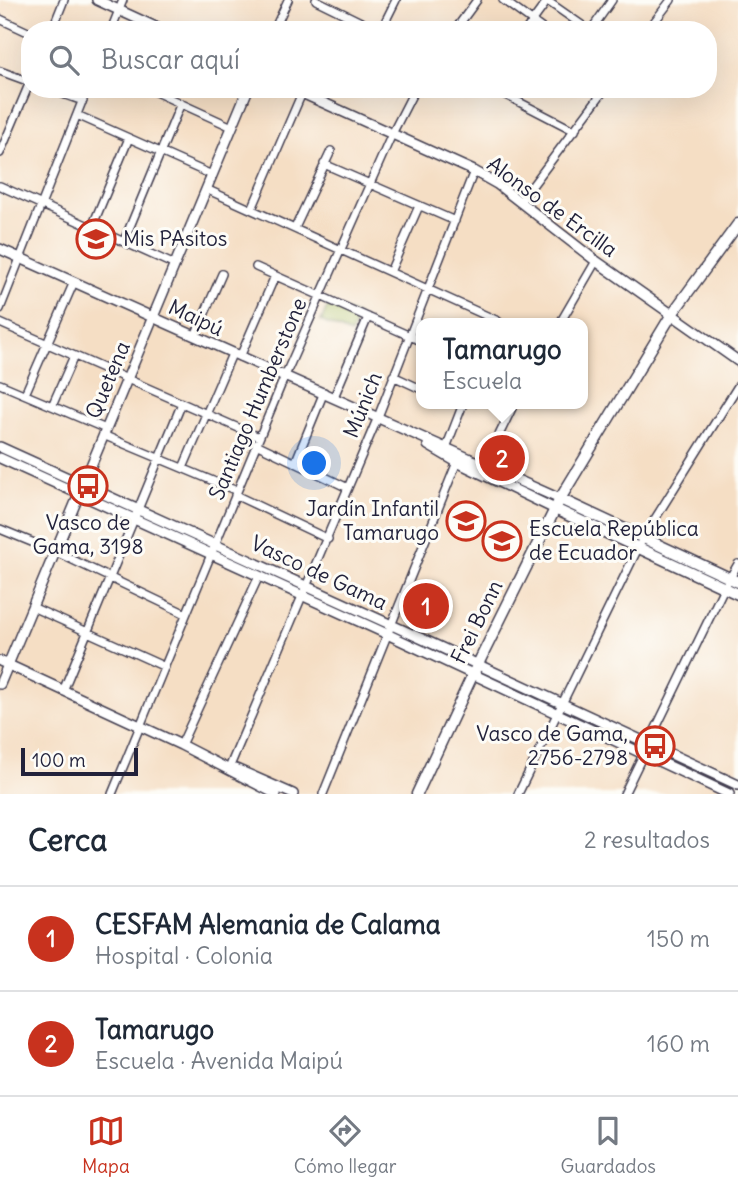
<!DOCTYPE html>
<html lang="es">
<head>
<meta charset="utf-8">
<style>
	body { margin:0; font-family:Delius,sans-serif; background:#f6f6f7; color:#1f2937 }
	.scale { position:absolute; left:21px; bottom:18px; width:117px; box-sizing:border-box; padding-left:7px; border:4px solid #22223b; border-top:0; font-size:19px; line-height:24px; white-space:nowrap; color:#22223b; -webkit-text-stroke:5px #fdfcf7; paint-order:stroke }
	.you { position:absolute; left:315px; top:464px; width:24px; height:24px; margin:-18px; border:5px solid #fff; border-radius:50%; background:#1a73e8; box-shadow:0 0 0 10px #1a73e833 }
	.badge { display:grid; place-items:center; width:46px; height:46px; border-radius:50%; background:#c8321e; color:#fff; font-size:23px; font-weight:700 }
	.pin { position:absolute; translate:-50% -50%; border:4px solid #fff; box-shadow:0 2px 7px #0006 }
	.popup { position:absolute; left:416px; top:318px; width:172px; height:91px; box-sizing:border-box; display:grid; place-content:center; border-radius:14px; background:#fff; filter:drop-shadow(0 2px 5px #0005); font-size:23px; white-space:nowrap; color:#747a83 }
	.popup b { font-size:26px; color:#1f2937 }
	.popup::after { content:''; position:absolute; left:50%; top:100%; margin-left:-14px; border:14px solid transparent; border-top-color:#fff }
	.list { margin:0; padding:0; list-style:none }
	h2 { display:flex; justify-content:space-between; align-items:center; height:91px; margin:0; padding:0 28px; font-size:30px }
	h2 small { font-size:23px; font-weight:400; color:#747a83 }
	.list li { display:grid; grid-template-columns:46px 1fr auto; gap:21px; align-items:center; box-sizing:border-box; height:105px; padding:0 28px; border-top:2px solid #e0e1e3 }
	.list b { display:block; font-size:26px; white-space:nowrap }
	.list p { margin:0; font-size:23px; white-space:nowrap; color:#747a83 }
	.list em { font-size:23px; font-style:normal; color:#747a83 }
	.icon { flex:none; width:38px; height:38px; fill:none; stroke:currentColor; stroke-width:2; stroke-linecap:round; stroke-linejoin:round }
	.map { position:relative; flex:none; width:738px; height:794px; overflow:hidden }
	.search { position:absolute; background:#fff; box-shadow:0 7px 28px #0002; left:21px; right:21px; top:21px; height:77px; display:flex; align-items:center; gap:18px; box-sizing:border-box; padding:0 24px; border-radius:28px; color:#747a83; font-size:26px }
	.sheet { height:301px; background:#fff }
	nav { display:flex; justify-content:space-around; align-items:center; box-sizing:border-box; height:98px; border-top:2px solid #e0e1e3; background:#fff; font-size:19px; color:#747a83 }
	nav a { display:grid; justify-items:center; gap:4px }
	nav .on { color:#c8321e }
	.map>svg:first-child { display:block }
	.green { fill:#aabb5f; stroke:#666e4d; stroke-width:2 }
	.lines { fill:none; stroke-linecap:round; stroke-linejoin:round }
	.minor-casing { stroke:#423e50; stroke-width:10 }
	.tertiary-casing { stroke:#423e50; stroke-width:12 }
	.secondary-casing { stroke:#423e50; stroke-width:13 }
	.minor { stroke:#fff; stroke-width:7 }
	.tertiary { stroke:#fff; stroke-width:9 }
	.secondary { stroke:#fff; stroke-width:10 }
	.labels { text-anchor:middle; stroke-width:6; stroke-linejoin:round; paint-order:stroke }
	.street-label { font-size:21px; fill:#22223b; stroke:#fdfcf7 }
	.poi-label { font-size:21px; fill:#22223b; stroke:#fdfcf7; text-anchor:start }
</style>
</head>
<body>
<div class="map">
<svg width="738" height="794" viewBox="0 0 738 794">
	<rect width="100%" height="100%" fill="#fdfcf7"/>
	<filter id="ink" filterUnits="userSpaceOnUse"><feTurbulence type="fractalNoise" baseFrequency=".0143" numOctaves="2"/><feDisplacementMap in="SourceGraphic" scale="14" xChannelSelector="R" yChannelSelector="G"/><feConvolveMatrix kernelMatrix="1 2 1 2 8 2 1 2 1" color-interpolation-filters="sRGB"/></filter>
	<filter id="wash" filterUnits="userSpaceOnUse"><feTurbulence type="fractalNoise" baseFrequency=".00686" numOctaves="4" result="noise"/><feDisplacementMap in="SourceGraphic" scale="28" xChannelSelector="R" yChannelSelector="G"/><feGaussianBlur stdDeviation="1.57" result="paint"/><feColorMatrix in="noise" values="0 0 0 0 0 0 0 0 0 0 0 0 0 0 0 0 0 1.4 0 .05"/><feComposite in="paint" operator="in"/></filter>
	<g filter="url(#wash)">
		<rect width="100%" height="100%" fill="#f5dec4"/>
		<path class="green" d="M329,304L358,316L351,334L321,321Z"/>
	</g>
	<g filter="url(#ink)">
		<g class="lines">
			<g class="minor-casing">
				<path id="minor" d="M316,0L377,30
					M503,0L544,30
					M546,0L589,30
					M0,19L30,33
					M52,30L64,0
					M111,30L123,0
					M274,30L288,0
					M381,30L396,0
					M455,30L477,0
					M526,30L548,0
					M591,30L612,0
					M648,30L671,0
					M0,71L30,82
					M49,89L83,101
					M149,89L232,127
					M494,89L575,131
					M77,115L212,175
					M0,153L30,82
					M324,164L455,221
					M0,186L175,265
					M206,189L498,321L496,323
					M520,202L605,89
					M252,209L302,93
					M92,227L129,138
					M295,228L331,151
					M124,241L181,103
					M256,267L421,341
					M390,272L419,206
					M0,309L87,89
					M0,323L259,437
					M560,323L596,261
					M195,336L222,274
					M240,357L275,276
					M393,376L421,389
					M0,384L106,429
					M25,394L74,282
					M334,397L368,317
					M52,406L74,356
					M103,435L237,491
					M256,444L348,488
					M446,448L463,404
					M295,463L324,392
					M485,464L514,404
					M183,468L232,354
					M235,495L328,539
					M0,529L56,552L186,614
					M32,607L165,667
					M63,691L182,403
					M181,745L259,576
					M230,766L378,417L474,171
					M112,794L284,378L392,134L415,89
					M323,794L457,462
					M518,794L643,538L738,386
					M624,794L724,588L738,564"/>
			</g>
			<g class="tertiary-casing">
				<path id="tertiary" d="M97,0L162,30
					M293,89L474,171L497,184L596,261L738,361
					M0,249L560,499
					M428,445L457,462L555,509
					M0,447L429,642L738,785
					M0,458L387,634L729,794
					M0,661L181,745L276,794
					M0,684L248,89
					M236,769L293,794"/>
			</g>
			<g class="secondary-casing">
				<path id="secondary" d="M560,499L738,582
					M555,509L738,594
					M417,794L473,674L560,499L672,314L738,224"/>
			</g>
			<use href="#minor" class="minor"/>
			<use href="#tertiary" class="tertiary"/>
			<use href="#secondary" class="secondary"/>
		</g>
	</g>
	<defs>
		<g id="school-ring" transform="scale(2.0125)"><circle r="9.5" fill="#fdfcf7" stroke="#c8321e" stroke-width="1.5"/><path d="M0-5L7-2L0 1L-7-2ZM-4 1L0 2.5L4 1V4Q0 6-4 4Z" fill="#c8321e"/></g>
		<g id="bus-ring" transform="scale(2.0125)"><circle r="9.5" fill="#fdfcf7" stroke="#c8321e" stroke-width="1.5"/><path d="M-5-6H5V4H4V6H2V4H-2V6H-4V4H-5ZM-3.5-4V0h7V-4ZM-3.5 1.2v1.5H-2V1.2ZM2 1.2v1.5H3.5V1.2Z" fill="#c8321e"/></g>
	</defs>
	<g fill-rule="evenodd">
		<use href="#school-ring" x="96" y="239"/>
		<use href="#bus-ring" x="88" y="486"/>
		<use href="#school-ring" x="466" y="521"/>
		<use href="#school-ring" x="502" y="541"/>
		<use href="#bus-ring" x="655" y="746"/>
	</g>
	<g class="labels">
		<g class="street-label">
			<text transform="translate(552 207) rotate(36)" y="7">Alonso de Ercilla</text>
			<text transform="translate(196 318) rotate(25)" y="7">Maipú</text>
			<text transform="translate(108 380) rotate(-67)" y="7">Quetena</text>
			<text transform="translate(258 399) rotate(-67)" y="7">Santiago Humberstone</text>
			<text transform="translate(363 405) rotate(-68)" y="7">Múnich</text>
			<text transform="translate(319 573) rotate(25)" y="7">Vasco de Gama</text>
			<text transform="translate(477 622) rotate(-64)" y="7">Frei Bonn</text>
		</g>
		<g class="poi-label">
			<text x="123" y="246">Mis PAsitos</text>
			<text x="439" y="516" text-anchor="end">Jardín Infantil<tspan x="439" dy="24">Tamarugo</tspan></text>
			<text x="88" y="530" text-anchor="middle">Vasco de<tspan x="88" dy="24">Gama, 3198</tspan></text>
			<text x="529" y="536">Escuela República<tspan x="529" dy="24">de Ecuador</tspan></text>
			<text x="628" y="741" text-anchor="end">Vasco de Gama,<tspan x="628" dy="24">2756-2798</tspan></text>
		</g>
	</g>
</svg>
<div class="scale">100 m</div>
<div class="you"></div>
<div class="pin badge" style="left:426px;top:606px">1</div>
<div class="pin badge" style="left:502px;top:458px">2</div>
<div class="popup"><b>Tamarugo</b>Escuela</div>
<div class="search"><svg class="icon" aria-label="search" viewBox="0 0 24 24"><circle cx="10" cy="10" r="6"/><path d="M15 15l6 6"/></svg>Buscar aquí</div>
</div>
<section class="sheet">
<h2>Cerca<small>2 resultados</small></h2>
<ul class="list">
<li><span class="badge">1</span><div><b>CESFAM Alemania de Calama</b><p>Hospital · Colonia</p></div><em>150 m</em></li>
<li><span class="badge">2</span><div><b>Tamarugo</b><p>Escuela · Avenida Maipú</p></div><em>160 m</em></li>
</ul>
</section>
<nav>
<a class="on"><svg class="icon" aria-label="map" viewBox="0 0 24 24"><path d="M3 6l6-2 6 2 6-2v14l-6 2-6-2-6 2zM9 4v14M15 6v14"/></svg>Mapa</a>
<a><svg class="icon" aria-label="directions" viewBox="0 0 24 24"><path d="M12 3l9 9-9 9-9-9zM9 14v-3h6M13 9l2 2-2 2"/></svg>Cómo llegar</a>
<a><svg class="icon" aria-label="saved" viewBox="0 0 24 24"><path d="M7 4h10v16l-5-4-5 4z"/></svg>Guardados</a>
</nav>
</body>
</html>
